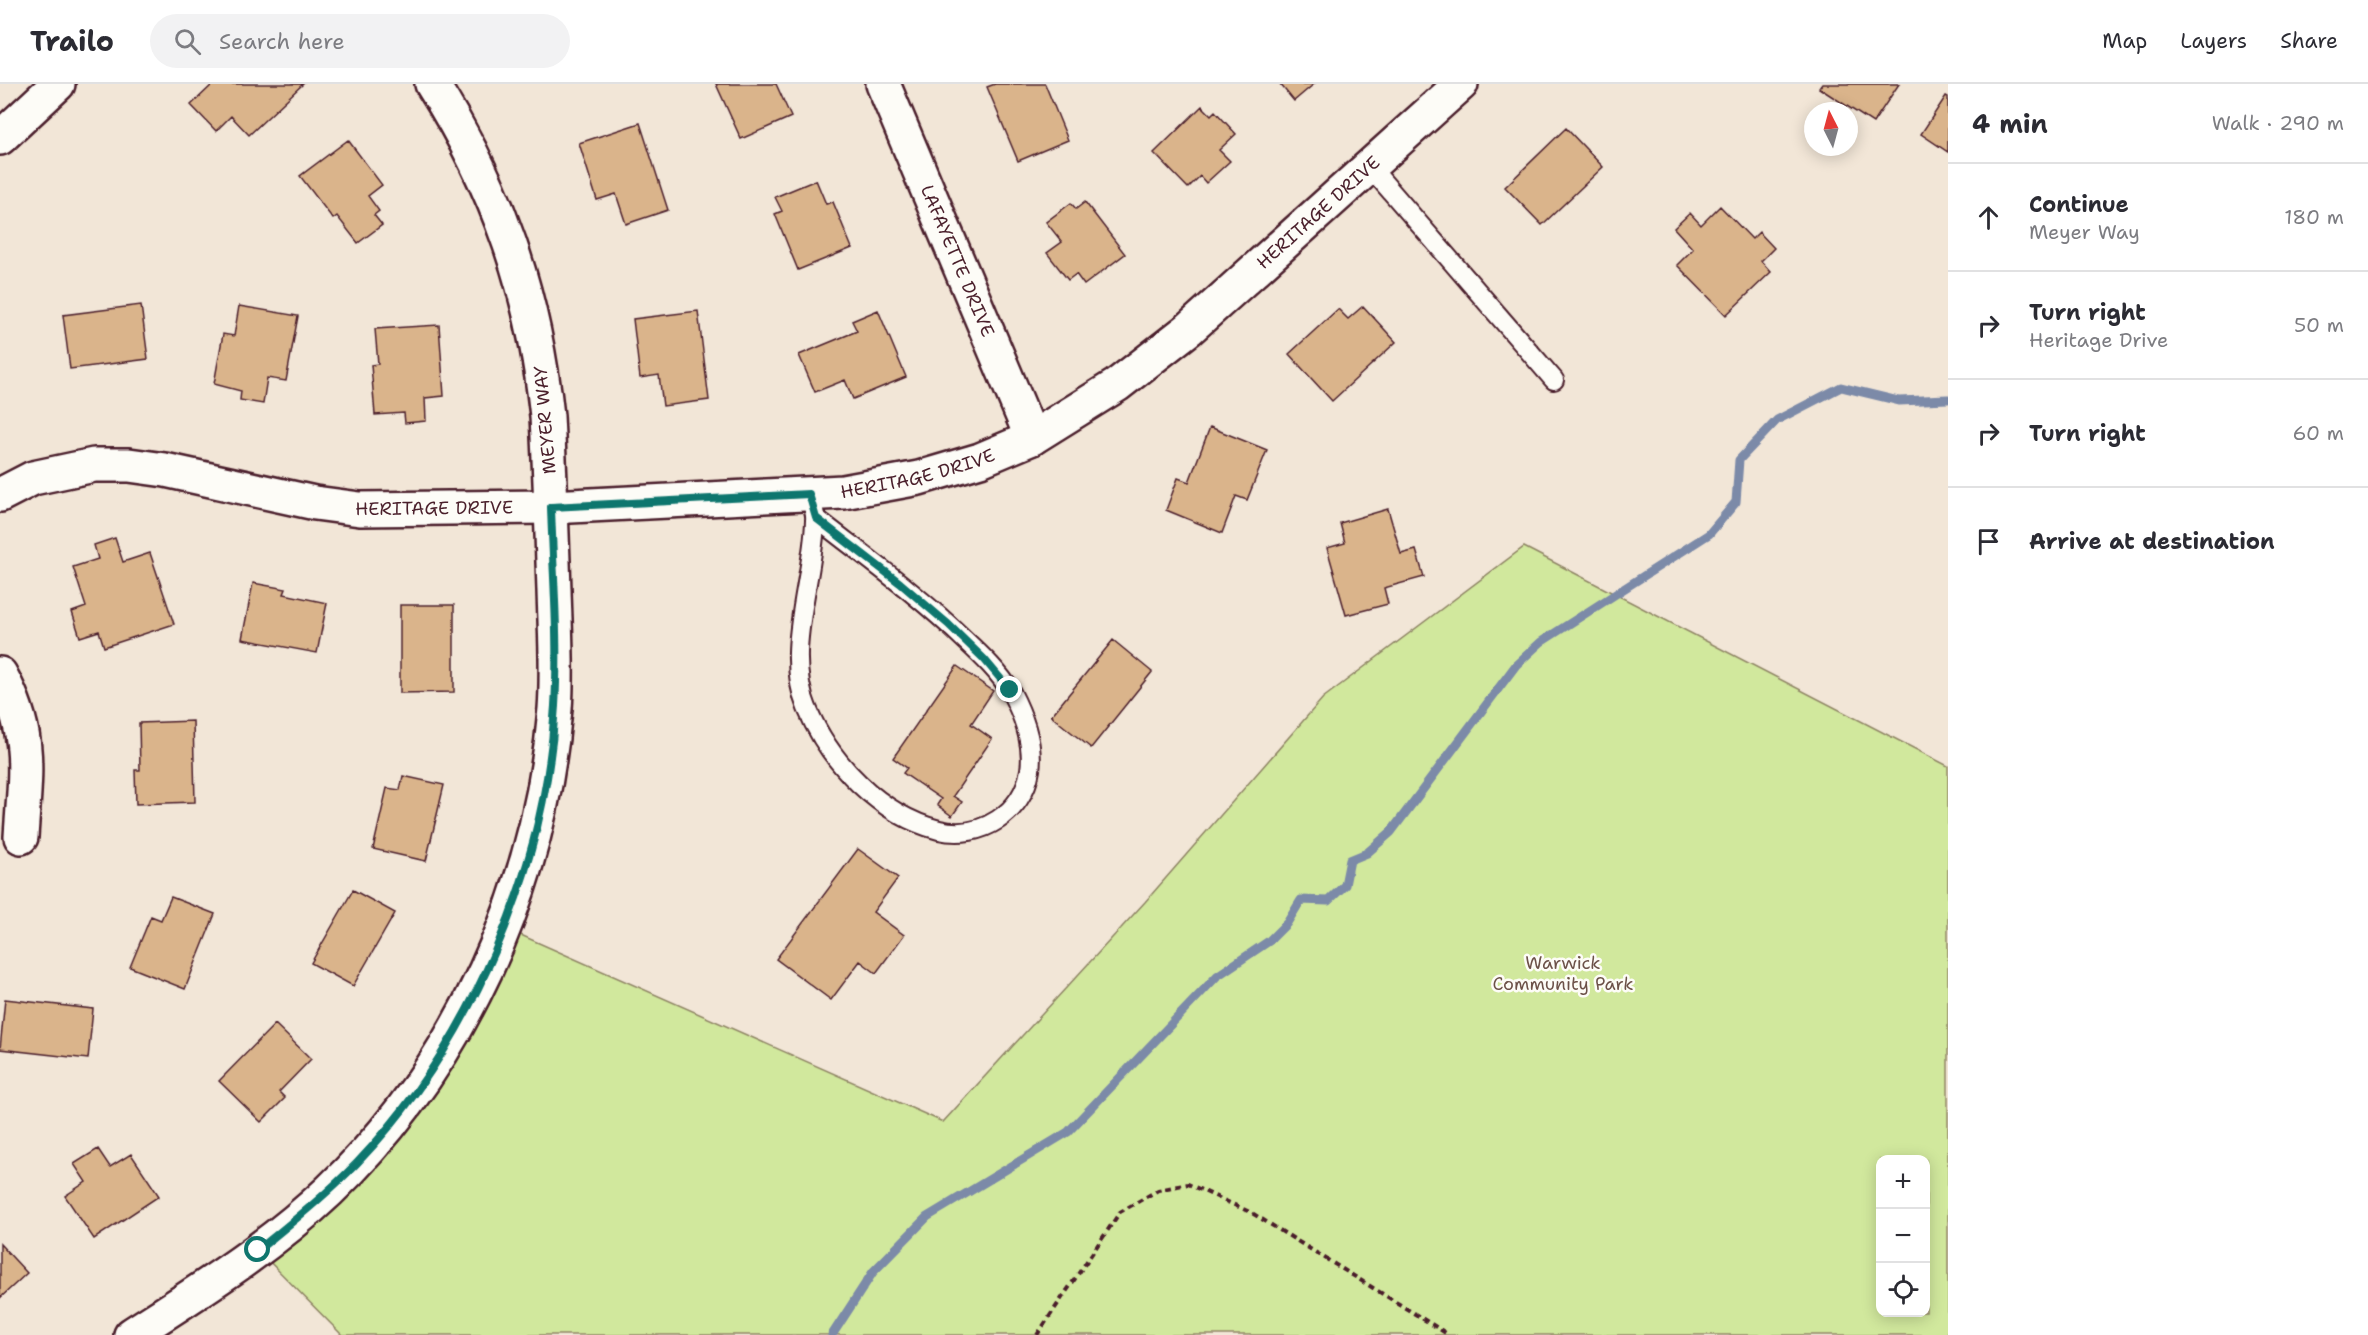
<!DOCTYPE html>
<html lang="en">
<head>
<meta charset="utf-8">
<style>
	body { margin:0; font-family:"Shantell Sans",sans-serif; background:#f2f2f3; color:#2b2b33 }
	.controls { position:absolute; right:18px; bottom:18px; display:grid; overflow:hidden; border-radius:12px; box-shadow:0 3px 15px #0003 }
	.controls button { width:54px; height:54px; display:grid; place-items:center; padding:0; border:0; border-bottom:2px solid #e1e1e2; background:#fff; color:#2b2b33; font:30px sans-serif }
	.compass { position:absolute; left:1804px; top:18px; width:54px; height:54px; border-radius:50%; background:#fff; box-shadow:0 3px 15px #0003; rotate:354deg }
	.stop { position:absolute; width:18px; height:18px; margin:-14px; border:4px solid #0f766e; border-radius:50%; background:#fff }
	.stop.end { background:#0f766e; border-color:#fff; box-shadow:0 2px 6px #0008 }
	.list { margin:0; padding:0; list-style:none }
	h2 { display:flex; justify-content:space-between; align-items:center; height:78px; margin:0; padding:0 24px; font-size:26px }
	h2 small { font-size:20px; font-weight:400; color:#7c7c81 }
	.list li { display:grid; grid-template-columns:39px 1fr auto; gap:18px; align-items:center; box-sizing:border-box; height:108px; padding:0 24px; border-top:2px solid #e1e1e2 }
	.list b { display:block; font-size:22px; white-space:nowrap }
	.list p { margin:0; font-size:20px; white-space:nowrap; color:#7c7c81 }
	.list em { font-size:20px; font-style:normal; color:#7c7c81 }
	.icon { flex:none; width:33px; height:33px; fill:none; stroke:currentColor; stroke-width:2; stroke-linecap:round; stroke-linejoin:round }
	.map { position:relative; flex:none; width:1948px; height:1251px; overflow:hidden }
	header { display:flex; align-items:center; gap:36px; box-sizing:border-box; height:84px; padding:0 30px; background:#fff; border-bottom:2px solid #e1e1e2 }
	header strong { font-size:28px }
	nav { display:flex; gap:33px; margin-inline-start:auto; font-size:21px }
	.search { width:420px; height:54px; background:#f2f2f3; display:flex; align-items:center; gap:15px; box-sizing:border-box; padding:0 21px; border-radius:33px; color:#7c7c81; font-size:22px }
	main { display:flex }
	aside { flex:1; background:#fff }
	.map>svg:first-child { display:block }
	.park { fill:#d1e89d; stroke:#8e8464; stroke-width:1.5; fill-rule:evenodd }
	.lines { fill:none; stroke-linecap:round; stroke-linejoin:round }
	.stream { stroke:#7c8aa8; stroke-width:9 }
	.building { fill:#dab48b; stroke:#4a1f2b; stroke-width:1.5 }
	.service-casing { stroke:#4a1f2b; stroke-width:22 }
	.minor-casing { stroke:#4a1f2b; stroke-width:38 }
	.tertiary-casing { stroke:#4a1f2b; stroke-width:38 }
	.path { stroke:#4a1f2b; stroke-width:4; stroke-dasharray:6 4.5; stroke-linecap:butt }
	.service { stroke:#fdfcf7; stroke-width:18 }
	.minor { stroke:#fdfcf7; stroke-width:33 }
	.tertiary { stroke:#fdfcf7; stroke-width:33 }
	.route { stroke:#0f766e; stroke-width:8 }
	.labels { text-anchor:middle; stroke-width:5; stroke-linejoin:round; paint-order:stroke }
	.street-label { font-size:18px; fill:#4a1f2b; stroke:#fdfcf7 }
	.park-label { font-size:18px; fill:#6c5148; stroke:#fdfcf7 }
</style>
</head>
<body>
<header>
<strong>Trailo</strong>
<div class="search"><svg class="icon" aria-label="search" viewBox="0 0 24 24"><circle cx="10" cy="10" r="6"/><path d="M15 15l6 6"/></svg>Search here</div>
<nav><a>Map</a><a>Layers</a><a>Share</a></nav>
</header>
<main>
<div class="map">
<svg width="1948" height="1251" viewBox="0 0 1948 1251">
	<rect width="100%" height="100%" fill="#f2e6d7"/>
	<filter id="ink" filterUnits="userSpaceOnUse"><feTurbulence type="fractalNoise" baseFrequency=".0167" numOctaves="2"/><feDisplacementMap in="SourceGraphic" scale="12" xChannelSelector="R" yChannelSelector="G"/><feConvolveMatrix kernelMatrix="1 2 1 2 8 2 1 2 1" color-interpolation-filters="sRGB"/></filter>
	<g filter="url(#ink)">
		<path class="park" d="M1524,463L1948,682V1251H342L258,1166L359,1077L505,844L943,1038L1145,818L1323,614ZM1880,1076H1926V1228H1880Z"/>
		<g class="lines">
			<path class="stream" d="M832,1251L873,1188L927,1133L1068,1048L1217,892L1269,857L1287,839L1301,816L1328,817L1345,801L1350,776L1367,769L1391,748L1516,581L1541,558L1709,450L1736,418L1739,376L1777,336L1841,303L1899,317L1948,315"/>
		</g>
		<path class="building" d="M213,0H303L249,51L231,32L216,47L191,21Z
			M716,0H776L791,33L741,55Z
			M995,0H1045L1068,56L1018,77L987,3Z
			M1280,0H1314L1294,17Z
			M1822,0H1899L1873,39L1819,4Z
			M1946,12L1948,13V68L1921,50Z
			M1202,22L1211,31L1215,27L1236,50L1219,66L1230,77L1206,99L1200,92L1188,104L1154,69Z
			M640,39L668,126L626,140L616,110L597,116L579,59Z
			M1566,44L1603,83L1542,141L1505,103Z
			M348,56L382,101L368,112L379,127L374,131L382,141L358,159L337,132L333,135L300,92Z
			M816,96L826,120L833,118L852,164L798,186L775,130L782,127L775,113Z
			M1085,118L1125,170L1084,201L1076,190L1068,196L1047,169L1062,158L1046,138L1071,119L1076,125Z
			M1720,122L1752,155L1759,148L1774,164L1761,177L1771,188L1726,231L1677,181L1693,165L1674,144L1690,129L1701,141Z
			M141,221L148,275L70,285L63,231Z
			M239,222L298,232L286,297L267,294L263,320L240,316L241,307L214,300L223,250L234,252Z
			M1363,222L1396,258L1332,317L1289,270L1338,225L1348,235Z
			M878,226L906,293L853,315L845,296L815,308L799,271L857,247L852,237Z
			M698,227L709,316L663,322L659,291L640,294L633,235Z
			M439,241L444,312L425,314L426,337L405,339L404,329L375,331L371,281L378,280L375,245Z
			M1210,343L1267,366L1247,416L1236,412L1222,449L1166,426L1178,394L1189,398Z
			M1388,425L1401,470L1416,466L1424,493L1384,504L1388,520L1346,531L1327,464L1345,459L1340,439Z
			M115,454L123,478L150,469L174,540L104,563L99,547L80,553L72,528L86,523L73,483L98,475L94,461Z
			M253,499L286,505L284,510L327,519L317,569L242,555Z
			M400,521H454V608L400,609Z
			M1113,556L1152,588L1091,664L1051,632Z
			M957,582L993,607L971,640L992,655L953,712L962,718L952,732L937,721L941,715L903,689L907,684L893,674Z
			M193,637L195,718L136,720L135,686H140L139,639Z
			M403,692L444,701L426,777L373,765L387,704L400,706Z
			M858,765L898,794L873,828L904,851L876,889L860,877L831,916L776,875Z
			M353,806L395,829L353,902L311,879Z
			M171,813L215,830L185,905L130,883L151,832L161,836Z
			M5,915L93,925L88,975L0,965Z
			M275,940L311,975L279,1008L285,1014L261,1038L219,997Z
			M98,1065L110,1083L131,1070L159,1112L94,1155L65,1112L86,1098L74,1080Z
			M0,1160L27,1189L0,1214Z"/>
		<g class="lines">
			<g class="service-casing">
				<path id="service" d="M1370,83L1554,296
					M809,410C811,418 816,428 815,436C814,495 783,567 807,624C830,679 880,731 939,746C981,756 1023,729 1030,686C1034,660 1023,631 1011,608C1000,589 982,572 966,557C920,512 867,474 816,434"/>
			</g>
			<g class="minor-casing">
				<g id="minor">
					<path id="s1" d="M883,0L1032,354"/>
					<path id="s2" d="M0,411L33,394L94,381H129L165,386L315,419L360,425L551,423L843,408L919,394L980,376L1032,354L1117,301L1189,245L1461,0"/>
					<path d="M0,590C33,650 25,687 21,753"/>
					<path d="M131,1251C199,1207 269,1164 329,1107C460,982 540,805 555,625C558,586 555,545 554,506C552,448 550,390 547,332C534,209 498,104 432,0"/>
				</g>
			</g>
			<g class="tertiary-casing">
				<path id="tertiary" d="M0,54L58,0"/>
			</g>
			<path class="path" d="M1037,1251L1120,1128L1158,1106L1188,1100L1252,1129L1449,1251"/>
			<use href="#service" class="service"/>
			<use href="#minor" class="minor"/>
			<use href="#tertiary" class="tertiary"/>
		</g>
	</g>
	<g class="lines" filter="url(#ink)">
		<path class="route" d="M258,1166C292,1138 326,1111 357,1079C470,961 546,785 555,622C559,556 553,489 551,423L809,410L816,434L900,499L948,540L984,575L1010,606"/>
	</g>
	<g class="labels">
		<g class="street-label">
			<text dy="6" stroke="none"><textPath href="#s2" startOffset="1416">HERITAGE DRIVE</textPath></text>
			<text dy="6" stroke="none"><textPath href="#s1" startOffset="192">LAFAYETTE DRIVE</textPath></text>
			<text transform="translate(545 336) rotate(-95)" y="6">MEYER WAY</text>
			<text dy="6" stroke="none"><textPath href="#s2" startOffset="930">HERITAGE DRIVE</textPath></text>
			<text dy="6" stroke="none"><textPath href="#s2" startOffset="444">HERITAGE DRIVE</textPath></text>
		</g>
		<g class="park-label">
			<text x="1563" y="885">Warwick<tspan x="1563" dy="21">Community Park</tspan></text>
		</g>
	</g>
</svg>
<div class="controls">
<button>+</button>
<button>−</button>
<button><svg class="icon" aria-label="locate" viewBox="0 0 24 24"><circle cx="12" cy="12" r="6"/><path d="M12 2v4M12 18v4M2 12h4M18 12h4"/></svg></button>
</div>
<svg class="compass" viewBox="-18 -18 36 36"><path d="M0-13l5 13h-10z" fill="#e53935"/><path d="M0 13l5-13h-10z" fill="#7c7c81"/></svg>
<div class="stop" style="left:258px;top:1166px"></div>
<div class="stop end" style="left:1010px;top:606px"></div>
</div>
<aside>
<h2>4 min<small>Walk · 290 m</small></h2>
<ul class="list">
<li><svg class="icon" aria-label="ahead" viewBox="0 0 24 24"><path d="M12 20V5M6 11l6-6 6 6"/></svg><div><b>Continue</b><p>Meyer Way</p></div><em>180 m</em></li>
<li><svg class="icon" aria-label="right" viewBox="0 0 24 24"><path d="M7 20v-9h11M14 6l5 5-5 5"/></svg><div><b>Turn right</b><p>Heritage Drive</p></div><em>50 m</em></li>
<li><svg class="icon" aria-label="right" viewBox="0 0 24 24"><path d="M7 20v-9h11M14 6l5 5-5 5"/></svg><div><b>Turn right</b></div><em>60 m</em></li>
<li><svg class="icon" aria-label="arrive" viewBox="0 0 24 24"><path d="M6 21V4h12l-3 4 3 4H6"/></svg><div><b>Arrive at destination</b></div></li>
</ul>
</aside>
</main>
</body>
</html>
